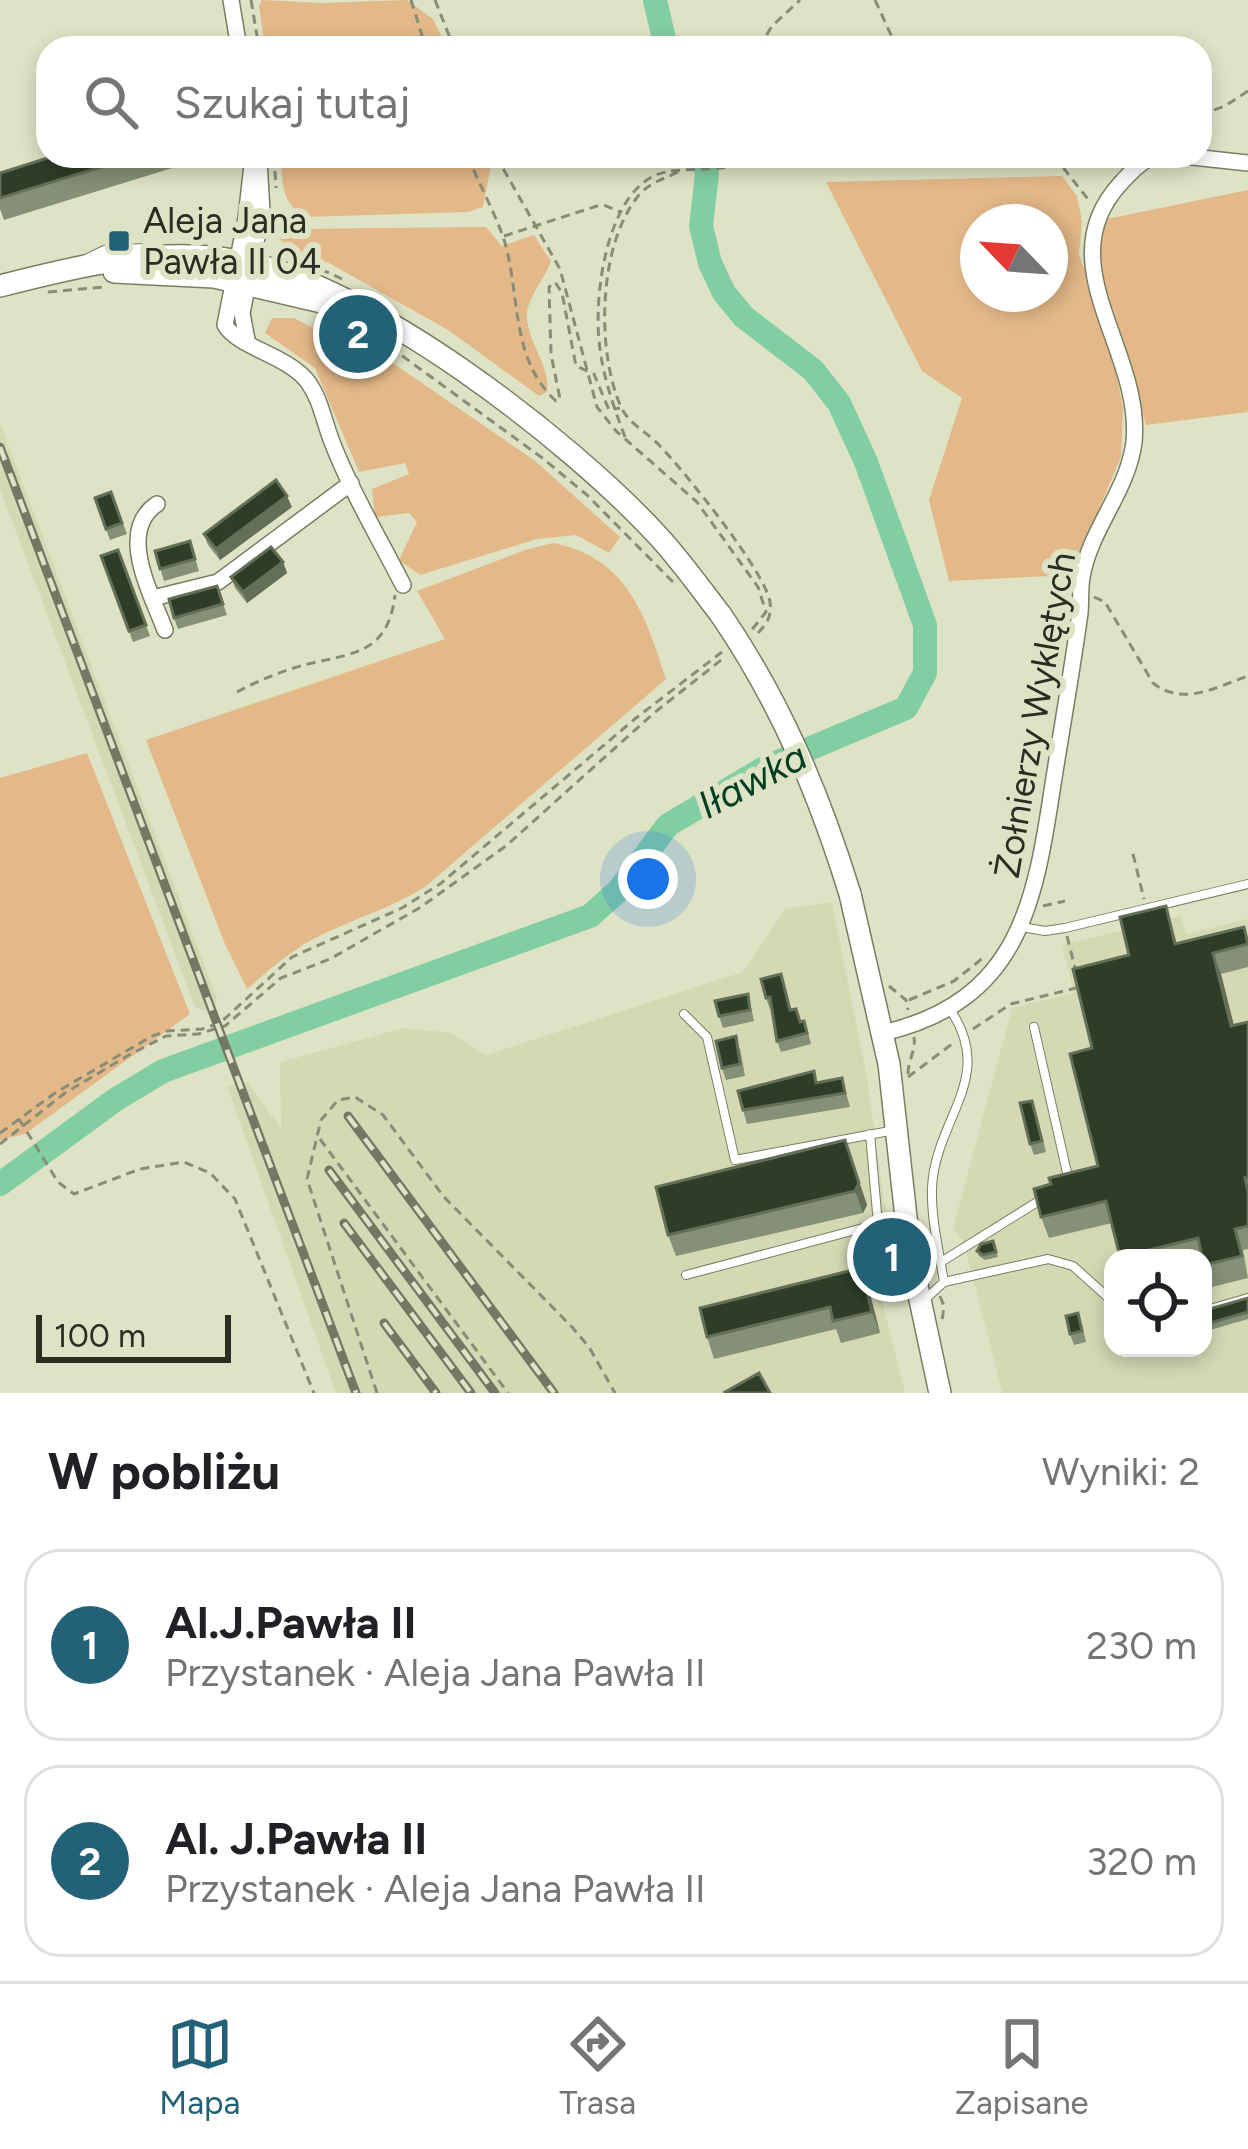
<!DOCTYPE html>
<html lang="pl">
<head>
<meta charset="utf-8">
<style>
	body { margin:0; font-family:Figtree,sans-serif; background:#f2f2f2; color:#202124 }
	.controls { position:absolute; right:36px; bottom:36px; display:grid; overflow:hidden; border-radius:24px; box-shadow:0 6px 18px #0003 }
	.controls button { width:108px; height:108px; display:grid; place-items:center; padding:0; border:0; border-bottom:3px solid #e0e0e0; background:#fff; color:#202124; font:60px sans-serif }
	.compass { position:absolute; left:960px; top:204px; width:108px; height:108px; border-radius:50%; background:#fff; box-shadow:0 6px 18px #0003; rotate:295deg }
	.scale { position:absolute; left:36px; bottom:30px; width:195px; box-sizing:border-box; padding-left:12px; border:6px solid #2c2d22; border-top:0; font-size:33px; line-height:42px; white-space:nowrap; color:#2c2d22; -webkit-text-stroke:9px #dfe3c5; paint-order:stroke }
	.you { position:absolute; left:648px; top:879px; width:42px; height:42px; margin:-30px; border:9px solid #fff; border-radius:50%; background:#1a73e8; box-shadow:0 0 0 18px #1a73e833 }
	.badge { display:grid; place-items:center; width:78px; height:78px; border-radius:50%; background:#236177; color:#fff; font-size:39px; font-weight:700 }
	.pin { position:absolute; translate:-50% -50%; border:6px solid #fff; box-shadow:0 3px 12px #0006 }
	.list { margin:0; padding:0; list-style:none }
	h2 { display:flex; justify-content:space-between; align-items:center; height:156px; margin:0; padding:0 48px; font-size:51px }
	h2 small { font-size:39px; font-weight:400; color:#757577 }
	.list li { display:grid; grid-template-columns:78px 1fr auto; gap:36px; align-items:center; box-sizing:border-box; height:192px; margin:0 24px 24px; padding:0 24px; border:3px solid #e0e0e0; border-radius:36px }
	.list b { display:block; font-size:45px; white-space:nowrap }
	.list p { margin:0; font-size:39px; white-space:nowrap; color:#757577 }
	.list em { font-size:39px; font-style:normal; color:#757577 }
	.icon { flex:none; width:66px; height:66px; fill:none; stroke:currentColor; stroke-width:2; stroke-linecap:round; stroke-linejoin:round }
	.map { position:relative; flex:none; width:1248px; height:1393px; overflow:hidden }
	.search { position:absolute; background:#fff; box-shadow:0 6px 18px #0003; left:36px; right:36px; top:36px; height:132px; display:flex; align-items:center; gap:30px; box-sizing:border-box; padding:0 42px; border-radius:36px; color:#757577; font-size:45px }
	.sheet { height:588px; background:#fff }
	nav { display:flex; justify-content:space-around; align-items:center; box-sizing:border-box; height:168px; border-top:3px solid #e0e0e0; background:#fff; font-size:33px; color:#757577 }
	nav a { display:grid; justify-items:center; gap:6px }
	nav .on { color:#236177 }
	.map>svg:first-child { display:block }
	.built { fill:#d4d8b3; fill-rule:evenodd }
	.green { fill:#e4b989; fill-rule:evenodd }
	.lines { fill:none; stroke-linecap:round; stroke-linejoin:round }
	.river { stroke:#82cea3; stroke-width:24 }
	.service-casing { stroke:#7a7d62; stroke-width:10 }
	.minor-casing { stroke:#7a7d62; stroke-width:18 }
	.secondary-casing { stroke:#7a7d62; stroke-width:24 }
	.path { stroke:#898c77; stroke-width:3; stroke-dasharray:9 6; stroke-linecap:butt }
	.service { stroke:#fff; stroke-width:8 }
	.minor { stroke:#fff; stroke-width:15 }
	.secondary { stroke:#fff; stroke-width:21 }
	.rail-casing { stroke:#757765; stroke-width:9 }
	.rail { stroke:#dfe3c5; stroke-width:4.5; stroke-dasharray:14; stroke-linecap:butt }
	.secondary-bridge-casing { stroke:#7a7d62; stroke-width:24; stroke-linecap:butt }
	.secondary-bridge { stroke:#fff; stroke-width:21 }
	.wall { fill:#869076 }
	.shaded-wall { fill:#636f56 }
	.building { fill:#2e3d27; stroke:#636f56; stroke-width:3 }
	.poi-dot { fill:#236177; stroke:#dfe3c5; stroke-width:4.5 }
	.labels { text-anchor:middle; stroke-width:12; stroke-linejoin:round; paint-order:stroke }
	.poi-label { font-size:36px; fill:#2c2d22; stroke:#dfe3c5; text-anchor:start }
	.street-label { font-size:36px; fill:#2c2d22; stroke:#dfe3c5 }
	.water-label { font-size:39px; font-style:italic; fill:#003f24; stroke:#dfe3c5 }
</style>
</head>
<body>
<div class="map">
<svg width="1248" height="1393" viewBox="0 0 1248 1393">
	<rect width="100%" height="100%" fill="#dfe3c5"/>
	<path class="built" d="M0,423L217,999L215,1005L203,1010L195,1007L0,489Z
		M832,902L867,1077L887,1223L891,1276L877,1280L905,1393H336L227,1086L247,1082L281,1128L280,1062L404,1028L451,1033L486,1055L743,972L785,909Z
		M1181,916L1186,934L1248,919V1393H1002L964,1243L953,1229L1012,1008L1074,993L1062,945ZM1113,1258H1203V1348H1113Z"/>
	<path class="green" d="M262,0L321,3L407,0L433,19L447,48H265L259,6Z
		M280,156H490L492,160L483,207L468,212L305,217C279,200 284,184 280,156Z
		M1062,176L1077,196L1082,221L1079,254L1111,349L1123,407L1121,457L1071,575L949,581L929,500L962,398L922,371L826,182ZM978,222H1050V294H978Z
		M1248,190V412L1146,425L1096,255L1102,220Z
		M475,227H486L502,246L534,235L551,261C546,277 527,298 527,315C527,342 551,367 547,392L539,396L448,330L329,263L288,250L280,239L282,230L290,229Z
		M272,318H294L332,338L384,357L534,460L620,537L609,553L576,535L537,539L420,575L399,560L417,522L409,513L375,517L372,489L409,474L405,463L359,472L315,368L265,333Z
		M553,543C627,557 646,616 666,679L425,887C393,907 357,918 323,934C294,948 271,968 247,989L225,944L146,740L445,639L417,591L525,550Z
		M87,753L190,1014L25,1134L0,1140V778Z"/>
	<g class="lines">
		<path class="river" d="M655,0L666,48
			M0,1184L115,1100L163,1071L590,916L619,890L668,825L766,767L906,708L925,673V625L866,462L839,403L813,370L744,317L724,293L710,263L701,226L707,174L704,156"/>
		<g class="service-casing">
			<path id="service" d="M84,260L104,250L144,248
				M337,314L375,334L401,337
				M1022,927L1045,931L1065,928L1248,884
				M684,1014L707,1037L735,1160L895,1130
				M1034,1027L1068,1177L1063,1181
				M941,1262L1042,1199
				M686,1275L878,1224L870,1134
				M944,1282C939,1251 931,1219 932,1188C935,1118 998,1077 949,1008
				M923,1301L944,1282L1048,1259L1073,1266L1113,1302
				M1203,1311L1248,1298"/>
		</g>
		<g class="minor-casing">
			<path id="minor" d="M231,0L239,48
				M253,156L246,218L225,325C237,347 289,356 308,382C321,400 324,422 332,442C351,491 379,538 403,585
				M1183,156L1248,163
				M247,340L242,313L262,212L259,160
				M157,504C116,531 152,595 165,630
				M153,598L218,582L351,483
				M883,1033C1019,1001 1035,904 1053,784C1062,727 1072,671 1080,613C1081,602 1080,589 1082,577C1090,529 1128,491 1134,442C1143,350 1047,264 1120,184C1130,173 1140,162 1154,156"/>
		</g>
		<g class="secondary-casing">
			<path id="secondary" d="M114,272L214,277L343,307
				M0,286C78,266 154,247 234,260C365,281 569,439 659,537C681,561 701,589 721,615
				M850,894L889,1064L910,1253L940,1393"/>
		</g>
		<path class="path" d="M251,0L259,48
			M411,0L426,48
			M435,0L454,48
			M875,0L897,48
			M759,48L772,26L800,0
			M1200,115L1225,106L1248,91
			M274,156L276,188
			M468,156C479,185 496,214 505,243C520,296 511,360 556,401L560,399L551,354L549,287L555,282L562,293L576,366L594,374L609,410L620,408
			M496,156L560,269L597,407L616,431L697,502L758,587L766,612L750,632
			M1054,156L1091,203
			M678,172C664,179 649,183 639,195C598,244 596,351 621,407C629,424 647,432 660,446C684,471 765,571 770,602C772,616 767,624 757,634
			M504,236L597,206L604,205L620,212
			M307,263L342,279
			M48,292L104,287
			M390,347L541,457L587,495L673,582
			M625,437C613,405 602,374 599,340C594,292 608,183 666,172C687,167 743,173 753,156
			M1094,597L1105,602L1153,683C1183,707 1216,687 1248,676
			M237,692C259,680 284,670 308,664C355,653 388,653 395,595
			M1133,854L1144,899
			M1043,906L1065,901
			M1067,936L1075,968
			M889,986L906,1000L908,1010
			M909,1000L954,981L983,958
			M973,1029L1011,1004L1080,987
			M908,1074C908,1061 916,1050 914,1037
			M908,1077L956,1041
			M19,1119L58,1182L74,1194L140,1169L184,1162L210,1173L235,1199L314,1393
			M0,1133L55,1093L152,1036L167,1031L202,1029L220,1023L292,957L402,908L440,884L636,718L722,652
			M320,1139L508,1393
			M0,1144L65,1093L129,1055L166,1036L198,1034L225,1026L281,978L330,959L421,907L507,845L654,713L725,657
			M940,1296L944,1306L942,1321
			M377,1393L307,1179L321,1120L338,1100L355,1097L383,1115L444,1197L572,1327L589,1347L615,1393"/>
		<use href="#service" class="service"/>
		<use href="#minor" class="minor"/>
		<use href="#secondary" class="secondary"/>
		<g class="rail-casing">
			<path id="rail" d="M0,447L356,1393
				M348,1116L554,1393
				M329,1170L495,1393
				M344,1223L471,1393
				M384,1323L436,1393"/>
		</g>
		<use href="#rail" class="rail"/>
		<g class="secondary-bridge-casing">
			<path id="secondary-bridge" d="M721,615C781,703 819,794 850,894"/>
		</g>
		<use href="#secondary-bridge" class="secondary-bridge"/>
	</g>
	<path class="wall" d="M54,156H211L4,220L0,209V173Z
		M111,492L127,534L110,540L95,498Z
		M292,507L220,560L208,545L204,534Z
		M190,541L199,571L164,581L155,551Z
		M118,550L150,636L133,642L101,556Z
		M283,562L287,573L247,603L235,588L231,577Z
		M217,586L227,615L178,629L174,618Z
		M1166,906L1177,944L1248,940V967L1221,974L1234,1025L1248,1022V1249L1243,1250L1248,1278L1212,1287L1203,1258H1120L1112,1223L1049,1238L1041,1217L1098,1166L1092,1048L1129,955Z
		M785,985L791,1010L808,1032L811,1044L781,1052L777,1041L772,1009H770L766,998Z
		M748,994L754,1021L723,1028L719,1016Z
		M740,1048L745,1076L726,1080L722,1068Z
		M842,1078L850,1107L747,1124L743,1110L818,1083Z
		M1036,1112L1046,1152L1034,1155L1030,1144Z
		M845,1140L867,1205L863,1213L676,1256L668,1235Z
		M995,1246L998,1257L985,1260L979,1256L977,1251Z
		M861,1268L869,1290L880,1333L841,1343L836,1329L714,1359L707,1337Z
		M1248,1298V1319L1203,1332V1311Z
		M1082,1324L1086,1342L1074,1345L1070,1334Z"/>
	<path class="shaded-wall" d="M287,496L292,507L220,560L216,549Z
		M283,562L287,573L247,603L243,592Z
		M1213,953L1221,974L1239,1047L1231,1026Z
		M845,1140L867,1205L863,1213L855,1191Z
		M861,1268L869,1290L880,1333L872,1312Z"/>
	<path class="building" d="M54,156H137L0,198V173Z
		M276,480L287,496L216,549L204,534Z
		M111,492L122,523L106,529L95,498Z
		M190,541L195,559L160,569L155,551Z
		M271,547L283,562L243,592L231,577Z
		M118,550L146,625L129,631L101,556Z
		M217,586L223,604L174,618L169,599Z
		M1166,906L1175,944L1244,927L1248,944L1213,953L1231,1026L1248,1022V1178H1245L1248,1192V1226L1235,1229L1242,1256L1204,1265L1198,1238L1120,1257L1106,1201L1041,1217L1034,1189L1051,1184L1049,1178L1098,1166L1070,1054L1092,1048L1073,969L1129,955L1120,917Z
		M781,974L790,1010L796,1009L800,1022L804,1021L807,1033L777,1041L770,997L766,998L761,979Z
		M748,994L750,1010L719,1016L715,1001Z
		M736,1036L740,1064L722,1068L716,1041Z
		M814,1071L816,1083L842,1078L845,1093L743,1110L738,1091Z
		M1032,1101L1042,1141L1030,1144L1020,1103Z
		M845,1140L859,1183L855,1191L668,1235L656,1187Z
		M993,1241L996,1252L983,1255L977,1251L981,1244Z
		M861,1268L872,1312L833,1321L830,1307L707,1337L700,1308Z
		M1248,1298V1312L1203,1325V1311Z
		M1078,1313L1082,1331L1070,1334L1066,1316Z
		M759,1373L770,1393H726L725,1392Z"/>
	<rect class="poi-dot" x="107" y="229" width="24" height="24" rx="6"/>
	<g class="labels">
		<g class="poi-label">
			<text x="143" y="233">Aleja Jana<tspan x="143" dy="41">Pawła II 04</tspan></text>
		</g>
		<g class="street-label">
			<text transform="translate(1034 715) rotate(-80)" y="13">Żołnierzy Wyklętych</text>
		</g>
		<g class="water-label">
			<text transform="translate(752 780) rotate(-28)" y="14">Iławka</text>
		</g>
	</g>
</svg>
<div class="controls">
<button><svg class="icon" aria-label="locate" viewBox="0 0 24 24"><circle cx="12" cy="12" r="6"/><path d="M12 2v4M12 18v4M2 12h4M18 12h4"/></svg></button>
</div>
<svg class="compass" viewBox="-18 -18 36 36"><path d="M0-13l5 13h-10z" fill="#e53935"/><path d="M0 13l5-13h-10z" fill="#757577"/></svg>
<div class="scale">100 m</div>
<div class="you"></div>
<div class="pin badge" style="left:892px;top:1257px">1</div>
<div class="pin badge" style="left:358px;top:334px">2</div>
<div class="search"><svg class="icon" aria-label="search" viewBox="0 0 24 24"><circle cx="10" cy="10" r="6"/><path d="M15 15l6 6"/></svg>Szukaj tutaj</div>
</div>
<section class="sheet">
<h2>W pobliżu<small>Wyniki: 2</small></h2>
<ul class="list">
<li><span class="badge">1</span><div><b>Al.J.Pawła II</b><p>Przystanek · Aleja Jana Pawła II</p></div><em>230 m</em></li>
<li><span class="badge">2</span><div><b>Al. J.Pawła II</b><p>Przystanek · Aleja Jana Pawła II</p></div><em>320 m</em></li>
</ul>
</section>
<nav>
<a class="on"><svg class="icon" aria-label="map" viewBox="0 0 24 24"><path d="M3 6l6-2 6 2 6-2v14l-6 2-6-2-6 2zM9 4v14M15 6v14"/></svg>Mapa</a>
<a><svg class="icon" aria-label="directions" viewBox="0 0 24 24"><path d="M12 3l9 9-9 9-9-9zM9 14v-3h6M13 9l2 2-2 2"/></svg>Trasa</a>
<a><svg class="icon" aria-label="saved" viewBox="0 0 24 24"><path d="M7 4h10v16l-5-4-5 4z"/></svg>Zapisane</a>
</nav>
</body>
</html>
